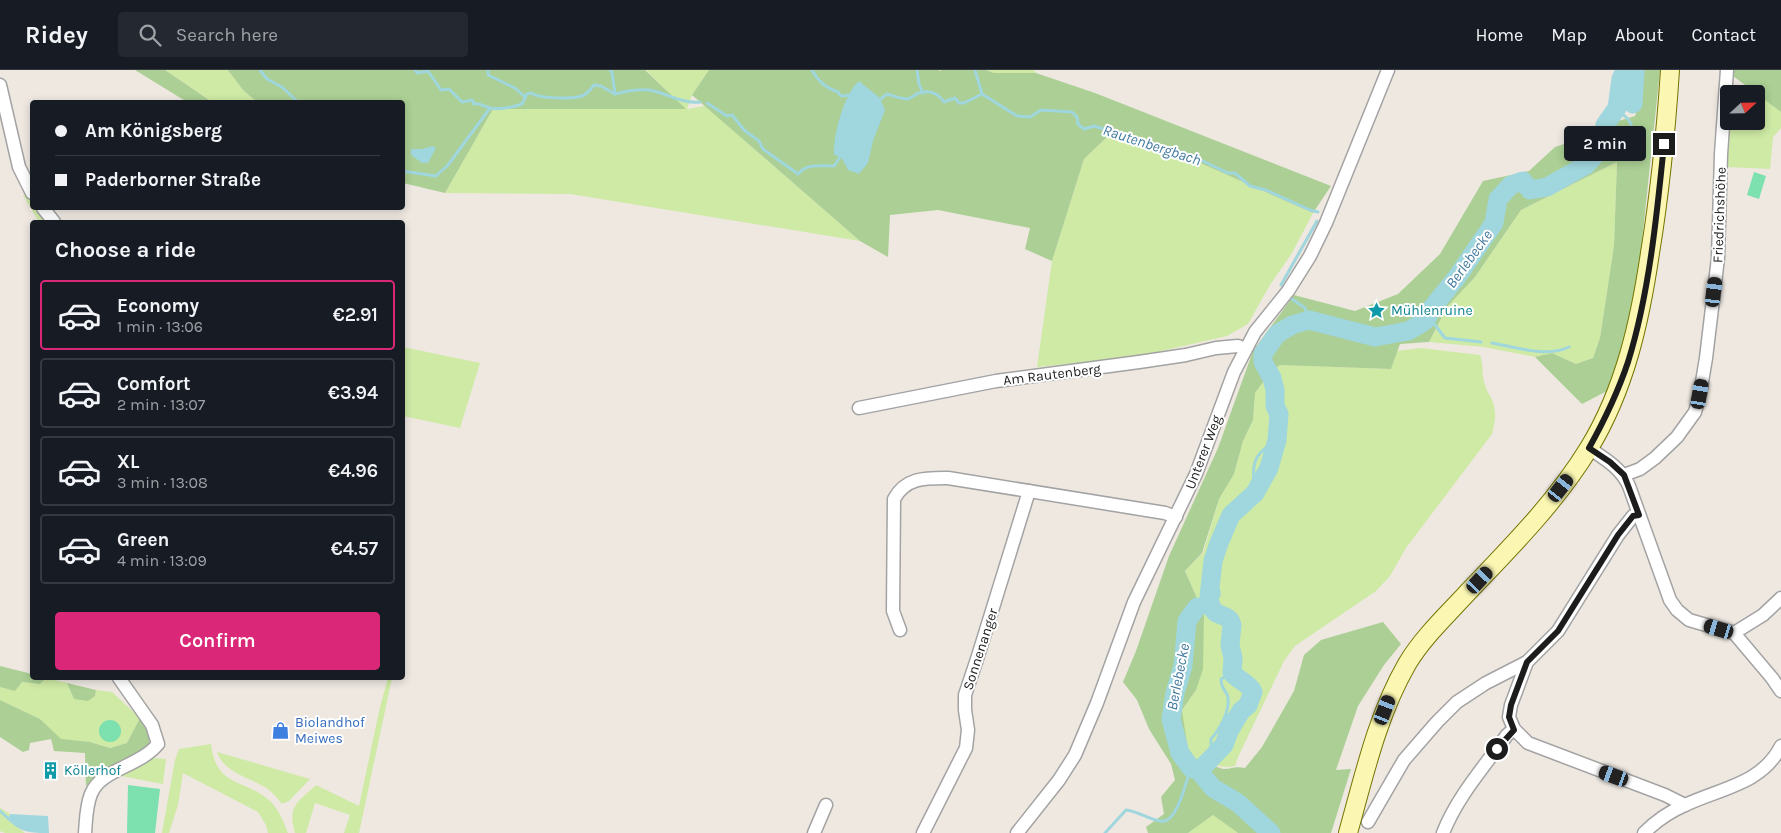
<!DOCTYPE html>
<html lang="en">
<head>
<meta charset="utf-8">
<style>
	:root { --surface:#171b24; --page:#242831; --text:#f1f3f6; --muted:#9ea1a6; --line:#363941; --accent:#db2777 }
	body { margin:0; font-family:Karla,sans-serif; background:var(--page); color:var(--text); height:100vh; display:flex; flex-direction:column; font-size:19px; white-space:nowrap }
	* { box-sizing:border-box; margin:0 }
	p { font-size:16px; color:var(--muted) }
	.icon { flex:none; width:28px; height:28px; fill:none; stroke:currentColor; stroke-width:2; stroke-linecap:round; stroke-linejoin:round }
	.map { position:relative; flex:1; overflow:hidden }
	.details { position:absolute; left:30px; top:150px; width:375px; height:460px; display:flex; flex-direction:column; background:var(--surface); border-radius:5px; box-shadow:0 2px 8px #0003 }
	.details>* { flex:none }
	.hud { position:absolute; left:30px; top:30px; width:375px; height:110px; border-radius:5px; box-shadow:0 2px 8px #0003; display:grid; align-content:center; height:110px; padding:0 25px; background:var(--surface) }
	.needle { width:32px; rotate:68deg }
	.controls { position:absolute; left:1720px; top:15px; display:grid; gap:10px }
	.controls a { display:grid; place-items:center; width:45px; height:45px; border-radius:5px; background:var(--surface); box-shadow:0 2px 8px #0003; font-size:25px }
	.end { position:absolute; width:22px; height:22px; margin:-11px; border:6px solid #1c1c1c; background:#fff; box-shadow:0 0 0 2px #fff }
	.from { border-radius:50% }
	.bubble { position:absolute; height:35px; border-radius:5px; background:var(--surface); box-shadow:0 2px 8px #0003; font-size:16px; font-weight:600; line-height:35px; text-align:center }
	.car { position:absolute; width:15px; height:30px; margin:-15px -8px; border-radius:6px; box-shadow:0 0 4px 1px #0007; background:linear-gradient(#222 24%,#8ab4d8 0 40%,#222 0 76%,#8ab4d8 0 86%,#222 0) }
	.hud b { display:flex; align-items:center; gap:18px; height:48px; font-size:19px }
	.hud b+b { border-top:1px solid var(--line) }
	.hud i { width:12px; height:12px; background:var(--text) }
	ul { padding:0; list-style:none }
	li { display:flex; align-items:center; gap:15px; height:70px; margin:0 10px 8px; padding:0 15px; border:2px solid var(--line); border-radius:5px }
	li div { flex:1 }
	li b { display:block; font-size:19px }
	li em { font-style:normal; font-weight:600 }
	li.active { border-color:var(--accent) }
	li>.icon { width:45px; height:45px; stroke-width:1.5 }
	h2 { padding:0 25px; font-size:22px; line-height:60px }
	.action { display:flex; gap:10px; margin-top:auto; padding:10px 25px }
	.action a { flex:1; height:58px; border-radius:5px; background:var(--accent); color:#fff; font-size:20px; font-weight:600; line-height:58px; text-align:center }
	header { display:flex; align-items:center; gap:30px; box-sizing:border-box; height:70px; padding:0 25px; background:var(--surface); border-bottom:1px solid var(--line) }
	header strong { font-size:24px }
	nav { display:flex; gap:28px; margin-inline-start:auto; font-size:18px }
	.search { width:350px; height:45px; background:var(--page); display:flex; align-items:center; gap:12px; box-sizing:border-box; padding:0 18px; border-radius:5px; color:var(--muted); font-size:19px }
	.map>svg:first-child { display:block }
</style>
</head>
<body>
<header>
<strong>Ridey</strong>
<div class="search"><svg class="icon" aria-label="search" viewBox="0 0 24 24"><circle cx="10" cy="10" r="6"/><path d="M15 15l6 6"/></svg>Search here</div>
<nav><a>Home</a><a>Map</a><a>About</a><a>Contact</a></nav>
</header>
<div class="map">
<svg width="1781" height="763" viewBox="0 0 1781 763">
	<rect width="100%" height="100%" fill="#eee8e1"/>
	<g fill="#ceeaa5">
		<path d="M165,0H228L243,20L257,32H212Z"/>
		<path d="M646,0H709L692,25L687,39L705,36L860,171L570,124L445,123L493,39H685Z"/>
		<path d="M986,0H1034L1036,3H994Z"/>
		<path d="M1753,21L1781,42V58L1773,67L1770,99L1727,97L1729,46V51H1756V24H1748Z"/>
		<path d="M1107,67L1171,80L1313,143L1292,183L1270,215L1248,254L1227,266L1131,288L1037,297L1052,191L1084,89Z"/>
		<path d="M1617,92L1614,176L1600,268L1593,288L1576,294L1552,283L1535,287L1484,277L1429,272L1447,237L1475,207L1521,140Z"/>
		<path d="M26,123L32,131V138H37L48,152H39L23,125Z"/>
		<path d="M403,277L480,293L460,358L403,346Z"/>
		<path d="M1421,278L1480,285C1484,295 1481,305 1485,315C1486,320 1490,325 1492,330C1497,342 1495,352 1492,364L1406,478L1390,506L1376,521L1295,576L1284,591L1238,687L1235,696C1218,700 1206,690 1188,687L1182,640L1196,620L1204,544L1185,501L1203,483L1219,429L1234,404L1243,371L1253,350L1255,323L1272,300L1280,295L1391,299L1397,281Z"/>
		<path d="M46,608L67,613L74,629L95,626L96,620L112,622L140,648L127,673L110,678L90,672L61,670L40,649L0,630V617L15,621L22,612L40,614Z"/>
		<path d="M388,608H392L359,763H344L350,745L315,733L306,763H295C287,736 298,732 316,715L359,736L380,637Z"/>
		<path d="M211,674C216,719 246,708 271,732C279,740 284,753 288,763H268L266,755L258,742L183,703L178,735L169,763H162L175,690L179,679Z"/>
		<path d="M217,682L310,709L289,731L282,734C278,729 273,723 268,719C250,707 225,704 217,682Z"/>
		<path d="M153,688L166,689L163,714L116,705Z"/>
		<path d="M0,738L10,744L8,749L25,763H5L0,761Z"/>
		<path d="M1213,745L1238,763H1188Z"/>
	</g>
	<g fill="#abcf94">
		<path d="M135,0H165L212,32H187Z"/>
		<path d="M228,0H645L686,39H493L445,123L403,113L402,32H257L243,20Z"/>
		<path d="M709,0H938L940,1L941,0H986L994,3H1036L1095,23L1331,116L1313,143L1171,80L1107,67L1084,89L1052,191L1025,179L1030,158L938,140L890,145L888,187L860,171L692,25Z"/>
		<path d="M1641,0H1660L1638,209L1622,278L1607,321L1582,334L1535,287L1552,283L1576,294L1593,288L1600,268L1614,176L1617,92L1521,140L1475,207L1447,237L1429,272L1400,274L1391,299L1280,295L1272,300L1255,323L1253,350L1243,371L1234,404L1219,429L1202,483L1185,501L1204,544L1203,599L1196,620L1182,640L1189,687C1200,689 1216,698 1224,699C1232,699 1235,696 1245,698L1262,677L1294,621L1304,585L1321,570L1383,552L1401,574L1384,595L1358,636L1336,700L1351,699L1331,763H1238L1213,745L1188,763H1148L1146,757L1164,744L1161,727L1175,710L1171,694L1149,659L1137,630L1123,612L1136,581L1169,486L1218,378L1253,281L1294,225L1355,241L1398,224L1440,184L1483,111L1529,101L1555,77L1612,58L1618,51L1635,46L1640,31Z"/>
		<path d="M1732,0H1781V42L1733,6Z"/>
		<path d="M0,596L32,604V608H46L40,614L22,612L15,621L0,617Z"/>
		<path d="M67,613L96,620L95,626L88,631L74,629Z"/>
		<path d="M0,630L40,649L61,669L90,672L110,678L127,673L140,648L143,647L151,666L148,677L105,700L86,716L85,683L54,681L51,669L30,673L29,680L23,682L0,667Z"/>
	</g>
	<g fill="#7ce0af">
		<path d="M1754,102L1766,106L1759,129L1747,125Z"/>
		<circle cx="110" cy="661" r="11"/>
		<path d="M128,715L160,719L155,763H127Z"/>
	</g>
	<g fill="#a0d6dd">
		<path d="M859,11L880,28L885,40L873,71L868,93L859,104L848,100L841,87L834,85C833,65 844,24 859,11Z"/>
		<path d="M433,76L436,78L428,93H422L411,85V79H422Z"/>
		<path d="M10,744L48,746L49,763C32,763 19,763 8,749Z"/>
	</g>
	<g fill="none" stroke-linecap="round" stroke-linejoin="round">
		<g stroke="#a0d6dd" stroke-width="3">
			<path d="M260,0L267,9L282,17L298,32"/>
			<path d="M415,0L417,3L428,1L441,20L449,19L462,32L472,30L474,34C481,33 483,36 490,38C499,40 513,37 522,34L527,24L531,23C540,29 572,29 582,26C587,24 591,19 594,15L601,16L615,24C627,21 642,18 654,21C669,25 685,34 700,32"/>
			<path d="M488,0V5L515,18L525,27"/>
			<path d="M610,0L612,2L615,24"/>
			<path d="M812,0C818,12 826,18 838,22L841,26L850,25"/>
			<path d="M917,0L919,14L923,23"/>
			<path d="M975,0L982,24"/>
			<path d="M878,31L887,24C894,26 901,29 908,29C912,28 915,24 919,23C929,20 938,23 944,32L955,28L959,33H964L982,24L1017,46L1030,47L1041,40L1072,42L1077,47L1078,54L1084,59L1094,56L1190,85L1228,103H1235L1250,116L1266,120L1310,140L1318,142"/>
			<path d="M707,33L727,46L732,45L744,60L759,71L763,79L798,104C807,93 821,96 834,96L842,84"/>
			<path d="M1602,78C1607,77 1613,77 1617,74C1623,72 1635,59 1630,52C1627,47 1621,44 1617,38"/>
			<path d="M402,101L436,106L448,95L490,38"/>
			<path d="M1281,215L1317,151"/>
			<path d="M1292,229L1305,238L1309,250"/>
			<path d="M1429,244L1432,251L1445,268L1481,272"/>
			<path d="M1492,273C1516,277 1546,288 1569,277"/>
			<path d="M1255,423C1252,395 1251,385 1277,370"/>
			<path d="M1209,530L1219,526V521L1212,507"/>
			<path d="M1225,647L1229,645H1239"/>
			<path d="M1219,658L1228,664"/>
			<path d="M1215,684L1211,677V669C1220,659 1230,641 1228,627C1226,620 1221,619 1221,609L1232,603"/>
			<path d="M0,741L11,751"/>
			<path d="M1105,763L1126,740C1137,741 1148,749 1160,751C1177,756 1186,710 1191,698"/>
		</g>
		<g stroke="#a0d6dd" stroke-width="19">
			<path d="M1633,34L1635,0"/>
			<path d="M1197,537L1187,551L1183,596L1175,623L1171,649L1180,683L1191,698L1199,701L1213,718L1238,733L1271,763"/>
			<path d="M1199,701L1224,675L1229,661L1241,641L1248,635L1253,622C1250,614 1238,610 1232,603L1233,588L1230,575L1232,555L1230,550L1226,547L1216,543L1211,537L1209,527L1213,491L1219,473L1231,445L1255,423L1269,398L1277,370L1279,344L1275,336V320L1272,308L1263,292V284L1277,264L1292,255L1309,250L1375,267L1408,261L1422,253L1426,250L1432,238L1457,207L1494,153L1498,129L1511,115L1523,111L1530,120L1547,117L1586,95L1602,78L1603,64L1605,55L1617,38L1621,9L1625,0"/>
		</g>
		<defs>
			<g id="street">
				<path d="M0,15L19,97L32,123"/>
				<path d="M43,138L54,152"/>
				<path d="M859,338L996,311L1139,292L1186,285L1216,278L1238,276L1245,279"/>
				<path d="M1589,378C1605,389 1621,398 1629,416L1670,530L1677,540L1689,550L1734,563L1763,545L1781,528"/>
				<path d="M1624,405L1640,399L1655,388L1677,367L1695,342L1700,324L1706,288L1718,188L1721,84L1727,0"/>
				<path d="M1639,445L1633,446L1618,465L1558,561L1527,592L1511,635L1509,647L1514,659L1528,673L1665,725L1685,735"/>
				<path d="M900,560L893,541L894,429C906,407 926,408 948,408L1165,443L1176,447"/>
				<path d="M1734,563L1772,608L1781,621"/>
				<path d="M1368,752L1404,690L1437,652L1457,632L1486,613L1527,592"/>
				<path d="M85,763C86,751 86,736 91,724C101,699 139,697 158,674L152,655L119,608"/>
				<path d="M814,763L826,735"/>
				<path d="M923,763L966,678L968,660L965,640V625L978,586L1029,421"/>
				<path d="M1017,763L1059,710L1075,685L1097,633L1134,532L1196,404L1234,302L1255,262L1288,221L1310,186L1326,153L1388,0"/>
				<path d="M1443,763C1457,727 1484,697 1507,665L1514,659"/>
				<path d="M1644,763C1655,752 1671,741 1685,735C1721,718 1762,714 1781,676"/>
			</g>
			<path id="secondary" d="M1348,763C1364,706 1377,646 1407,594C1423,567 1447,545 1468,522C1511,477 1556,432 1589,378C1625,319 1640,251 1650,183C1660,122 1666,61 1670,0"/>
		</defs>
		<use href="#street" stroke="#a3a3a3" stroke-width="15"/>
		<use href="#secondary" stroke="#747502" stroke-width="20"/>
		<use href="#street" stroke="#fff" stroke-width="12"/>
		<use href="#secondary" stroke="#fbf7b2" stroke-width="18"/>
	</g>
	<g fill="none" stroke-linecap="round" stroke-linejoin="round">
		<path stroke="#1c1c1c" stroke-width="6" d="M1497,679L1514,660L1509,647L1511,635L1527,592L1558,561L1618,465L1633,446L1639,445L1624,405L1610,392L1589,378C1604,351 1618,322 1628,292C1649,225 1657,144 1664,74"/>
	</g>
	<defs>
		<symbol id="sight-bare" viewBox="-9 -9 18 18"><path d="M0-6L1.8-2.2L6-1.7L2.9 1.2L3.7 5.4L0 3.3L-3.7 5.4L-2.9 1.2L-6-1.7L-1.8-2.2Z" fill="#0f9aa8" stroke="#fff" stroke-width="2.5" paint-order="stroke"/></symbol>
		<symbol id="shop-bare" viewBox="-9 -9 18 18"><path d="M-5-2.5h2.3a2.7 3.5 0 0 1 5.4 0H5L5.5 6h-11ZM-1.5-2.5h3a1.5 2.3 0 0 0-3 0Z" fill="#3f7fe0" stroke="#fff" stroke-width="2.5" paint-order="stroke"/></symbol>
		<symbol id="building-bare" viewBox="-9 -9 18 18"><path d="M-4-6H4V6H1V3H-1V6H-4ZM-2.5-4.3h1.7v1.8h-1.7ZM.8-4.3h1.7v1.8H.8ZM-2.5-1h1.7V.8h-1.7ZM.8-1h1.7V.8H.8Z" fill="#0f9aa8" stroke="#fff" stroke-width="2.5" paint-order="stroke"/></symbol>
	</defs>
	<g fill-rule="evenodd">
		<use href="#sight-bare" x="1364" y="228" width="25" height="25"/>
		<use href="#shop-bare" x="268" y="648" width="25" height="25"/>
		<use href="#building-bare" x="38" y="688" width="25" height="25"/>
	</g>
	<g text-anchor="middle" stroke-width="4" stroke-linejoin="round" paint-order="stroke">
		<g font-size="14" fill="#1c1c1c" stroke="#fff">
			<text transform="translate(1719 145) rotate(-88)" y="5">Friedrichshöhe</text>
			<text transform="translate(1052 304) rotate(-7)" y="5">Am Rautenberg</text>
			<text transform="translate(1203 382) rotate(-69)" y="5">Unterer Weg</text>
			<text transform="translate(980 579) rotate(-72)" y="5">Sonnenanger</text>
		</g>
		<g font-size="14" fill="#0d838f" stroke="#fff" text-anchor="start">
			<text x="1391" y="245">Mühlenruine</text>
			<text x="64" y="705">Köllerhof</text>
		</g>
		<g font-size="14" fill="#366cbe" stroke="#fff" text-anchor="start">
			<text x="295" y="657">Biolandhof<tspan x="295" dy="16">Meiwes</tspan></text>
		</g>
		<g font-size="15" font-style="italic" fill="#41799e" stroke="#fff">
			<text transform="translate(1152 75) rotate(18)" y="5">Rautenbergbach</text>
			<text transform="translate(1469 189) rotate(-54)" y="5">Berlebecke</text>
			<text transform="translate(1178 607) rotate(-79)" y="5">Berlebecke</text>
		</g>
	</g>
</svg>
<div class="controls">
<a><svg class="needle" viewBox="-14 -14 28 28"><path d="M0-13l5 13h-10z" fill="#e53935"/><path d="M0 13l5-13h-10z" fill="#9ea1a6"/></svg></a>
</div>
<i class="end from" style="left:1497px;top:679px"></i>
<i class="end" style="left:1664px;top:74px"></i>
<div class="bubble" style="left:1564px;top:56px;width:82px">2 min</div>
<i class="car" style="left:1714px;top:222px;rotate:7deg"></i>
<i class="car" style="left:1700px;top:324px;rotate:10deg"></i>
<i class="car" style="left:1561px;top:418px;rotate:38deg"></i>
<i class="car" style="left:1480px;top:510px;rotate:43deg"></i>
<i class="car" style="left:1719px;top:559px;rotate:287deg"></i>
<i class="car" style="left:1385px;top:640px;rotate:21deg"></i>
<i class="car" style="left:1614px;top:706px;rotate:290deg"></i>
<div class="hud">
<b><i class="from"></i>Am Königsberg</b>
<b><i></i>Paderborner Straße</b>
</div>
<section class="details">
<h2>Choose a ride</h2>
<ul>
<li class="active"><svg class="icon" aria-label="car" viewBox="0 0 24 24"><path d="M5 17H2v-5l4-1 3-4h7l3 4 3 1v5h-3M9 17h6M6 11h13"/><circle cx="7" cy="17" r="2"/><circle cx="17" cy="17" r="2"/></svg><div><b>Economy</b><p>1 min · 13:06</p></div><em>€2.91</em></li>
<li><svg class="icon" aria-label="car" viewBox="0 0 24 24"><path d="M5 17H2v-5l4-1 3-4h7l3 4 3 1v5h-3M9 17h6M6 11h13"/><circle cx="7" cy="17" r="2"/><circle cx="17" cy="17" r="2"/></svg><div><b>Comfort</b><p>2 min · 13:07</p></div><em>€3.94</em></li>
<li><svg class="icon" aria-label="car" viewBox="0 0 24 24"><path d="M5 17H2v-5l4-1 3-4h7l3 4 3 1v5h-3M9 17h6M6 11h13"/><circle cx="7" cy="17" r="2"/><circle cx="17" cy="17" r="2"/></svg><div><b>XL</b><p>3 min · 13:08</p></div><em>€4.96</em></li>
<li><svg class="icon" aria-label="car" viewBox="0 0 24 24"><path d="M5 17H2v-5l4-1 3-4h7l3 4 3 1v5h-3M9 17h6M6 11h13"/><circle cx="7" cy="17" r="2"/><circle cx="17" cy="17" r="2"/></svg><div><b>Green</b><p>4 min · 13:09</p></div><em>€4.57</em></li>
</ul>
<div class="action"><a>Confirm</a></div>
</section>
</div>
</body>
</html>
